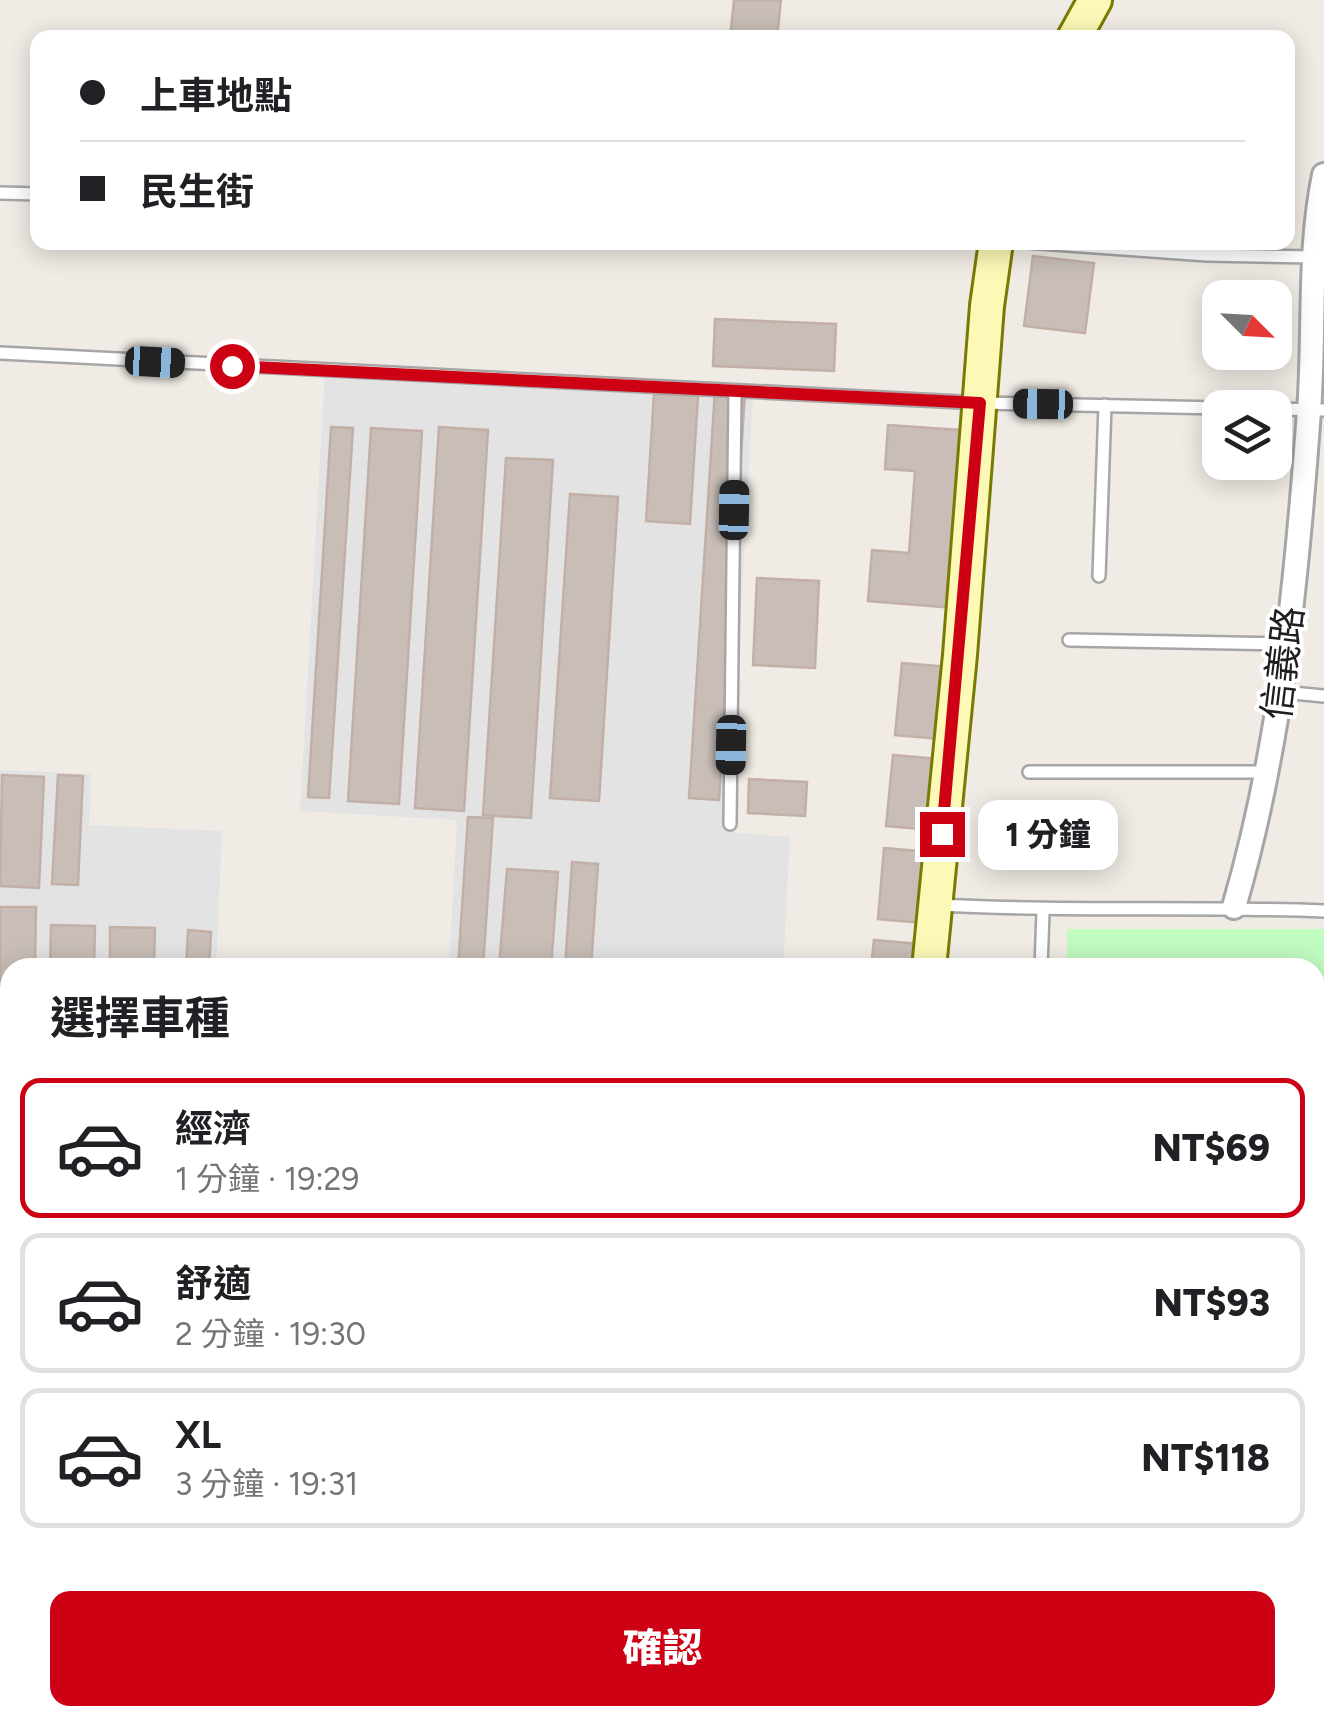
<!DOCTYPE html>
<html lang="zh-TW">
<head>
<meta charset="utf-8">
<style>
	:root { --surface:#fff; --page:#f2f2f2; --text:#202124; --muted:#757577; --line:#e0e0e0; --accent:#cd0014 }
	body { margin:0; font-family:Figtree,"Noto Sans TC",sans-serif; background:var(--page); color:var(--text); height:100vh; display:flex; flex-direction:column; font-size:38px; white-space:nowrap }
	* { box-sizing:border-box; margin:0 }
	p { font-size:32px; color:var(--muted) }
	.icon { flex:none; width:55px; height:55px; fill:none; stroke:currentColor; stroke-width:2; stroke-linecap:round; stroke-linejoin:round }
	.map { position:relative; flex:1; overflow:hidden }
	.sheet { position:absolute; left:0px; top:958px; width:1325px; height:768px; display:flex; flex-direction:column; background:var(--surface); border-radius:30px 30px 0 0; box-shadow:0 5px 25px #0003 }
	.sheet>* { flex:none }
	.banner { position:absolute; left:30px; top:30px; width:1265px; height:220px; border-radius:20px; box-shadow:0 5px 25px #0003; display:grid; align-content:center; height:220px; padding:0 50px; background:var(--surface) }
	.needle { width:65px; rotate:114deg }
	.controls { position:absolute; left:1202px; top:280px; display:grid; gap:20px }
	.controls a { display:grid; place-items:center; width:90px; height:90px; border-radius:20px; background:var(--surface); box-shadow:0 5px 25px #0003; font-size:50px }
	.end { position:absolute; width:45px; height:45px; margin:-22px; border:12px solid #cd0014; background:#fff; box-shadow:0 0 0 5px #fff }
	.from { border-radius:50% }
	.bubble { position:absolute; height:70px; border-radius:20px; background:var(--surface); box-shadow:0 5px 25px #0003; font-size:32px; font-weight:800; line-height:70px; text-align:center }
	.car { position:absolute; width:30px; height:60px; margin:-30px -15px; border-radius:12px; box-shadow:0 0 8px 2px #0007; background:linear-gradient(#222 24%,#8ab4d8 0 40%,#222 0 76%,#8ab4d8 0 86%,#222 0) }
	.banner b { display:flex; align-items:center; gap:35px; height:95px; font-size:38px }
	.banner b+b { border-top:2px solid var(--line) }
	.banner i { width:25px; height:25px; background:var(--text) }
	ul { padding:0; list-style:none }
	li { display:flex; align-items:center; gap:30px; height:140px; margin:0 20px 15px; padding:0 30px; border:5px solid var(--line); border-radius:20px }
	li div { flex:1 }
	li b { display:block; font-size:38px }
	li em { font-style:normal; font-weight:800 }
	li.current { border-color:var(--accent) }
	li>.icon { width:90px; height:90px; stroke-width:1.5 }
	h2 { padding:0 50px; font-size:45px; line-height:120px }
	.primary-button { display:flex; gap:20px; margin-top:auto; padding:20px 50px }
	.primary-button a { flex:1; height:115px; border-radius:20px; background:var(--accent); color:#fff; font-size:40px; font-weight:800; line-height:115px; text-align:center }
	.map>svg:first-child { display:block }
</style>
</head>
<body>
<div class="map">
<svg width="1324" height="1723" viewBox="0 0 1324 1723">
	<rect width="100%" height="100%" fill="#f0ebe4"/>
	<path fill="#e9d6e7" d="M10,1247V1715H940V1723H0V1248Z"/>
	<path fill="#c1fbc0" d="M1067,929H1324V1232H1315V968L1067,967Z"/>
	<g fill="#e3e3e3">
		<path d="M325,372L753,394L729,832L790,837L783,967H449L457,820L300,811Z"/>
		<path d="M0,770L91,774L89,825L222,831L216,967L10,968V1188H0Z"/>
	</g>
	<g fill="#c8bdb7" stroke="#c2b0a6" stroke-width="2.5">
		<path d="M734,0H781L777,38H730Z"/>
		<path d="M1033,256L1094,263L1085,333L1024,326Z"/>
		<path d="M715,319L836,324L834,371L713,366Z"/>
		<path d="M715,390L745,392L719,800L689,798Z"/>
		<path d="M654,394L698,396L690,524L646,521Z"/>
		<path d="M888,425L960,430L967,445L954,608L868,601L872,550L909,553L915,471L885,469Z"/>
		<path d="M331,427L353,428L329,798L308,797Z"/>
		<path d="M439,427L488,430L464,811L415,808Z"/>
		<path d="M371,428L422,431L399,804L348,801Z"/>
		<path d="M506,458L553,460L531,818L483,815Z"/>
		<path d="M570,494L618,497L599,801L550,798Z"/>
		<path d="M757,578L819,581L815,668L753,665Z"/>
		<path d="M902,663L948,667L940,739L895,735Z"/>
		<path d="M893,755L938,759L932,830L886,826Z"/>
		<path d="M2,775L44,777L39,888L0,886Z"/>
		<path d="M58,775L83,776L78,885L52,884Z"/>
		<path d="M749,779L807,782L805,816L748,813Z"/>
		<path d="M468,817L493,818L483,968H458Z"/>
		<path d="M884,848L930,852L923,923L878,919Z"/>
		<path d="M572,862L598,864L591,968H565Z"/>
		<path d="M507,869L558,872L551,968H499Z"/>
		<path d="M0,907H36L35,968H10V1175H0Z"/>
		<path d="M51,925L95,926L94,968H50Z"/>
		<path d="M110,927L155,928L154,968H110Z"/>
		<path d="M188,930L211,932L209,968H186Z"/>
		<path d="M874,940L919,944L917,968H871Z"/>
	</g>
	<g fill="none" stroke-linecap="round" stroke-linejoin="round">
		<defs>
			<g id="lane">
				<path d="M0,193L38,194"/>
				<path d="M1026,242L1207,255L1315,257"/>
				<path d="M0,353L980,403L1220,408"/>
				<path d="M1275,409L1324,410"/>
				<path d="M1099,576L1105,405"/>
				<path d="M1069,640L1287,644"/>
				<path d="M1282,692L1324,696"/>
				<path d="M1029,772H1266"/>
				<path d="M730,824L735,392"/>
				<path d="M938,905C1067,912 1195,906 1324,911"/>
				<path d="M1041,968L1043,911"/>
				<path d="M1315,1255L1324,1256"/>
				<path d="M0,1331H10"/>
				<path d="M0,1592H10"/>
				<path d="M1171,1723L1172,1715"/>
			</g>
			<path id="street" d="M1234,907C1281,746 1297,578 1309,411C1315,333 1308,252 1324,175"/>
			<g id="secondary">
				<path d="M1074,38L1095,0"/>
				<path d="M929,968L960,655L987,306L996,242"/>
				<path d="M951,1723V1715"/>
			</g>
		</defs>
		<use href="#lane" stroke="#a6a6a6" stroke-width="16"/>
		<use href="#street" stroke="#a6a6a6" stroke-width="28"/>
		<use href="#secondary" stroke="#797a01" stroke-width="38"/>
		<use href="#lane" stroke="#fff" stroke-width="11"/>
		<use href="#street" stroke="#fff" stroke-width="22"/>
		<use href="#secondary" stroke="#fcf8b6" stroke-width="32"/>
	</g>
	<g fill="none" stroke-linecap="round" stroke-linejoin="round">
		<path stroke="#cd0014" stroke-width="12" d="M232,366L980,403L942,834"/>
	</g>
	<g text-anchor="middle" stroke-width="8" stroke-linejoin="round" paint-order="stroke">
		<g font-size="38" fill="#1f1f1f" stroke="#fff">
			<text transform="translate(1283 663) rotate(-83)" y="13">信義路</text>
		</g>
	</g>
</svg>
<div class="controls">
<a><svg class="needle" viewBox="-14 -14 28 28"><path d="M0-13l5 13h-10z" fill="#e53935"/><path d="M0 13l5-13h-10z" fill="#757577"/></svg></a>
<a><svg class="icon" aria-label="layers" viewBox="0 0 24 24"><path d="M12 4l9 5-9 5-9-5zM3 14l9 5 9-5"/></svg></a>
</div>
<i class="end from" style="left:232px;top:366px"></i>
<i class="end" style="left:942px;top:834px"></i>
<div class="bubble" style="left:978px;top:800px;width:140px">1 分鐘</div>
<i class="car" style="left:155px;top:362px;rotate:93deg"></i>
<i class="car" style="left:1043px;top:404px;rotate:271deg"></i>
<i class="car" style="left:734px;top:510px;rotate:1deg"></i>
<i class="car" style="left:731px;top:745px;rotate:181deg"></i>
<div class="banner">
<b><i class="from"></i>上車地點</b>
<b><i></i>民生街</b>
</div>
<section class="sheet">
<h2>選擇車種</h2>
<ul>
<li class="current"><svg class="icon" aria-label="car" viewBox="0 0 24 24"><path d="M5 17H2v-5l4-1 3-4h7l3 4 3 1v5h-3M9 17h6M6 11h13"/><circle cx="7" cy="17" r="2"/><circle cx="17" cy="17" r="2"/></svg><div><b>經濟</b><p>1 分鐘 · 19:29</p></div><em>NT$69</em></li>
<li><svg class="icon" aria-label="car" viewBox="0 0 24 24"><path d="M5 17H2v-5l4-1 3-4h7l3 4 3 1v5h-3M9 17h6M6 11h13"/><circle cx="7" cy="17" r="2"/><circle cx="17" cy="17" r="2"/></svg><div><b>舒適</b><p>2 分鐘 · 19:30</p></div><em>NT$93</em></li>
<li><svg class="icon" aria-label="car" viewBox="0 0 24 24"><path d="M5 17H2v-5l4-1 3-4h7l3 4 3 1v5h-3M9 17h6M6 11h13"/><circle cx="7" cy="17" r="2"/><circle cx="17" cy="17" r="2"/></svg><div><b>XL</b><p>3 分鐘 · 19:31</p></div><em>NT$118</em></li>
</ul>
<div class="primary-button"><a>確認</a></div>
</section>
</div>
</body>
</html>
